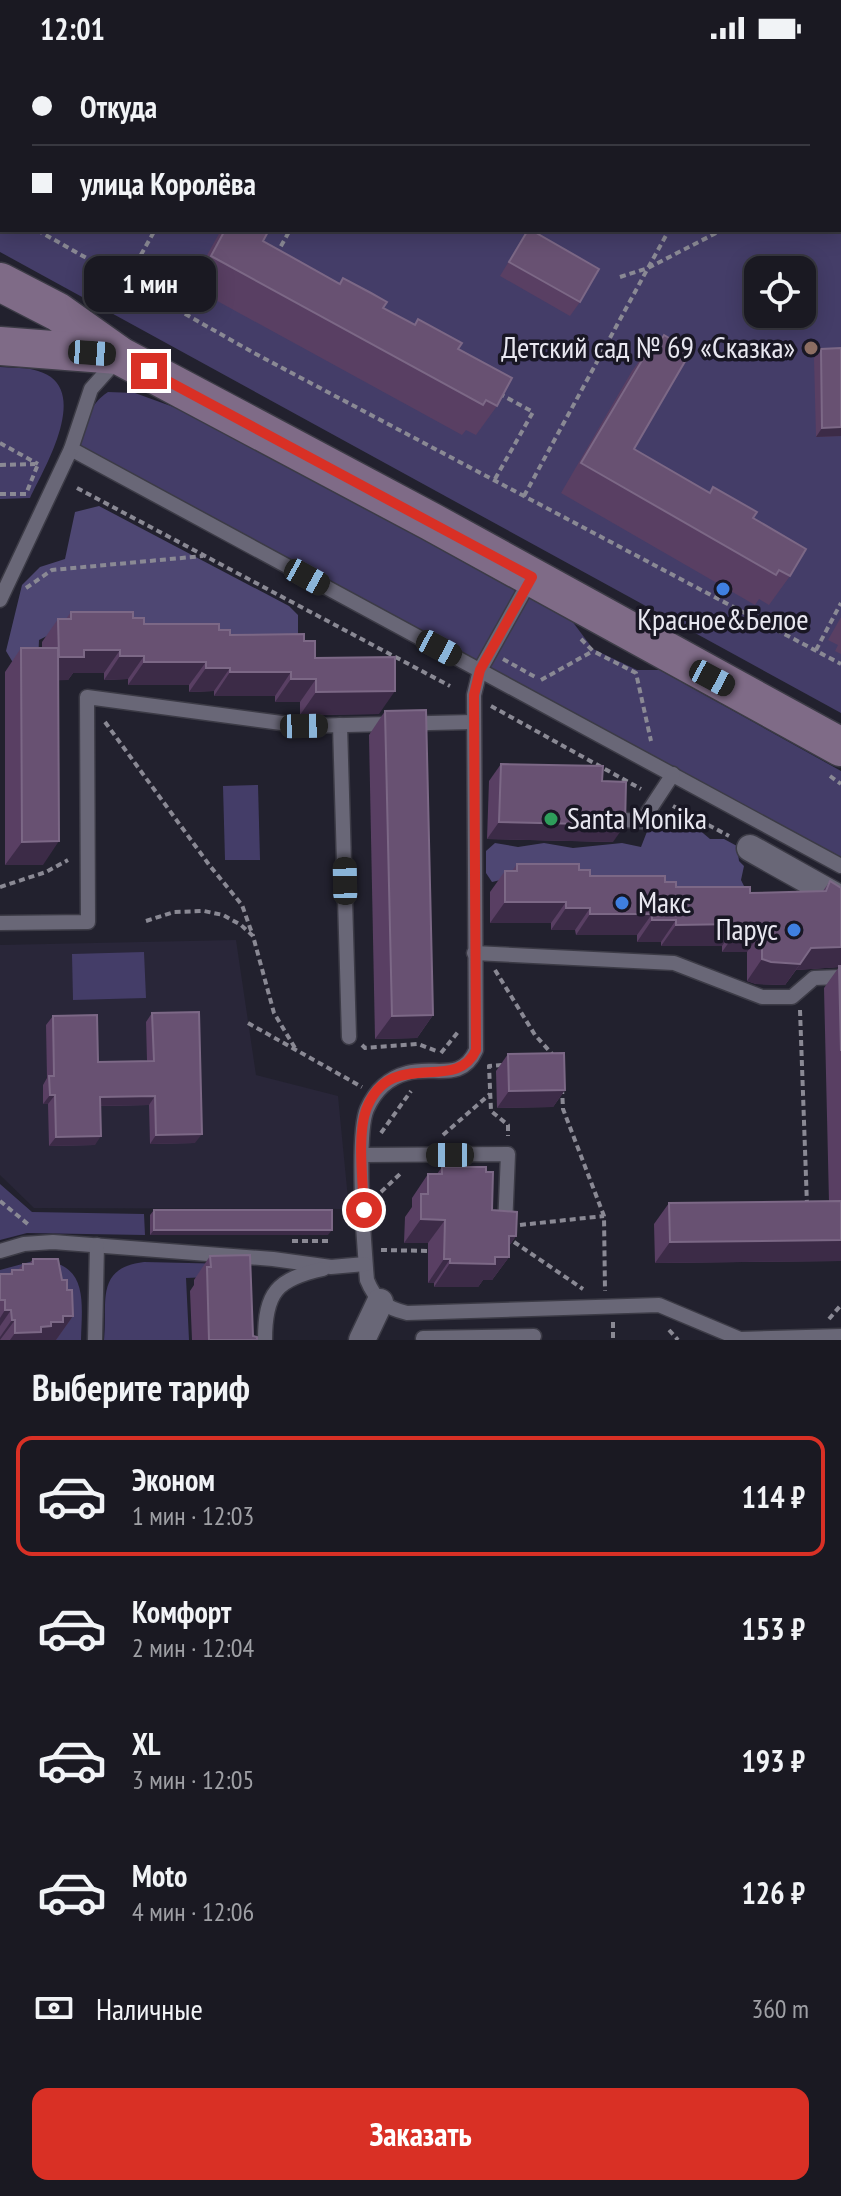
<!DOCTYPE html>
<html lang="ru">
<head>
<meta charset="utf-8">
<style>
	:root { --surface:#1a1922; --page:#23222a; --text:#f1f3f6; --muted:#9fa0a5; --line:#383840; --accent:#d93025 }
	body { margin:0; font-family:"PT Sans Narrow",sans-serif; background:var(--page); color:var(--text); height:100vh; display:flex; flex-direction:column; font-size:30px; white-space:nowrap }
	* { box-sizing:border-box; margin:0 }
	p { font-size:26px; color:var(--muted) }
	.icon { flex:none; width:44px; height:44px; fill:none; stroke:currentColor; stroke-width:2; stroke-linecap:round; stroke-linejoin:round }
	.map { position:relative; height:1284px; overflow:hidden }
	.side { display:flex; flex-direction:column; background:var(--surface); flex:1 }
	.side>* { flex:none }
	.top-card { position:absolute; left:0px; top:0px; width:842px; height:176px; box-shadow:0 4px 20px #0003,0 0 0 2px var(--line); display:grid; align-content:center; height:176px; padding:0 32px; background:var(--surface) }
	.buttons { position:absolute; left:744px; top:200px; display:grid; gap:16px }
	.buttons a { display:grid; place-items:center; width:72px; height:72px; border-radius:16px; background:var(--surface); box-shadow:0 4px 20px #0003,0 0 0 2px var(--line); font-size:40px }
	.end { position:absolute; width:36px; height:36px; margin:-18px; border:10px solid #d93025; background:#fff; box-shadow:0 0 0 4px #fff }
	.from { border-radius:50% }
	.bubble { position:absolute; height:56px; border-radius:16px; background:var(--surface); box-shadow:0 4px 20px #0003,0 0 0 2px var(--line); font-size:26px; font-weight:700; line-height:56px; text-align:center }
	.car { position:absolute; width:24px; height:48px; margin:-24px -12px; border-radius:10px; box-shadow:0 0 6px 2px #0007; background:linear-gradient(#222 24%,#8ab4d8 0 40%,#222 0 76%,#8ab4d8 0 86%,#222 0) }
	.top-card b { display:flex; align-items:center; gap:28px; height:76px; font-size:30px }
	.top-card b+b { border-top:2px solid var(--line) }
	.top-card i { width:20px; height:20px; background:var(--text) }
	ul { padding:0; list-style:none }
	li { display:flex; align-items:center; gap:24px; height:120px; margin:0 16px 12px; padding:0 16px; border:4px solid transparent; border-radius:16px }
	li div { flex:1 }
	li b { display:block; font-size:30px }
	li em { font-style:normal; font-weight:700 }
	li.on { border-color:var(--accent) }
	li>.icon { width:72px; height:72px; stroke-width:1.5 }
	h2 { padding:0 32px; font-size:36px; line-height:96px }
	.pay { display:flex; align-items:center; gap:20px; height:88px; padding:0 32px; font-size:30px }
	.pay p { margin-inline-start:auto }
	.primary-button { display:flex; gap:16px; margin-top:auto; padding:16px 32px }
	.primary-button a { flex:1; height:92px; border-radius:16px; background:var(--accent); color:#fff; font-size:32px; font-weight:700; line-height:92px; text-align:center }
	.status { display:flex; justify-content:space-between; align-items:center; height:56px; padding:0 40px; background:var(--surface); direction:ltr }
	.status svg { height:22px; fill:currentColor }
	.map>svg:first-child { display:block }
</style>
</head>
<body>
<div class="status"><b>12:01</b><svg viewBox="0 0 49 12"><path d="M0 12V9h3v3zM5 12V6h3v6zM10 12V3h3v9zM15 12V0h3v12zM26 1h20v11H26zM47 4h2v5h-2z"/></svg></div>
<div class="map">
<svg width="841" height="1284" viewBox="0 0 841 1284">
	<rect width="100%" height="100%" fill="#22212e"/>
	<path fill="#292639" d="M236,884L256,1019L338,1040L349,1153L34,1152L0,1119V889Z"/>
	<g fill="#443d68" fill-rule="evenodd">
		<path d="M0,0H841V657L0,196ZM2,2H840V174H2ZM758,214H802V258H758Z"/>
		<path d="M0,311C12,312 27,311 38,315C93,331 45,411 30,442L0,443Z"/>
		<path d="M108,336L135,337L201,361L517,535L476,609L77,391C84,370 88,349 108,336Z"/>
		<path d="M528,540L572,565L593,593L637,614H660L841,715V807L487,614Z"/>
		<path d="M258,729L260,804H225L223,730Z"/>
		<path d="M144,896L146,942L73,944L72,898Z"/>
		<path d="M0,1128L32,1156L144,1158L145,1179L27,1177L0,1184Z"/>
		<path d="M37,1204C89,1206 82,1245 81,1284H56V1268L0,1242V1214Z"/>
		<path d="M144,1206L232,1208L233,1220L186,1222L189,1284H104C108,1247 94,1212 144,1206Z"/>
	</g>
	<g fill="#4e4773">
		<path d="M99,450L289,550L298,559V600L53,577L39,584L38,607L15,610L6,595L22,529L40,511L65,503L75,456Z"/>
		<path d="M665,755L682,763L684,771L697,772L710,783H724L737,790L739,805L744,810L741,824L744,830L739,840L705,842L698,831L622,832L609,819L518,820L492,826L486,817V795L495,787L518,791L544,787L573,792L622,787L641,791L648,773Z"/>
	</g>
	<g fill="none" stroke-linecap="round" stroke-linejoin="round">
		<defs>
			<g id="lane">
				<path d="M71,393L841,810"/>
				<path d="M532,521L480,614L474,639L476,994C461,1027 434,1009 407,1017C388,1022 375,1035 367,1053C356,1078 364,1191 367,1224C375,1244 386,1252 407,1257L659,1249L740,1283L841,1280"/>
				<path d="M0,544L71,393L91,333L116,305"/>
				<path d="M340,669L349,981"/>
				<path d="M625,764L647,766L648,756L673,718"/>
				<path d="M0,867L88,866L87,641L304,670L473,666"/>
				<path d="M474,897L674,907L762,941H792L814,922L841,921"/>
				<path d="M363,1099L508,1098L505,1171"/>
				<path d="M0,1195L24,1188L53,1186L273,1203L331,1211L365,1208"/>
				<path d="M423,1282L534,1280"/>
				<path d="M95,1284L97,1189"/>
				<path d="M265,1284C265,1236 277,1223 323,1213"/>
			</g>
			<g id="street">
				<path d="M750,792L841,843"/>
				<path d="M362,1284L380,1246"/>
			</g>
			<g id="secondary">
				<path d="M0,226L58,256L120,300L430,465L841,691"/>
				<path d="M0,290L118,299"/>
			</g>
		</defs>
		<use href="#lane" stroke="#3c3b46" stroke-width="17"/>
		<use href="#street" stroke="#3c3b46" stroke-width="29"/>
		<use href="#secondary" stroke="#3c3b46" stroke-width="41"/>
		<g stroke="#8a8994" stroke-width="4" stroke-dasharray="6 4" stroke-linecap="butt">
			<path d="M183,0L184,2"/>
			<path d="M274,0L275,2"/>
			<path d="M722,2V0"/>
			<path d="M840,142H841"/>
			<path d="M0,153L2,154"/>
			<path d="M37,174L254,297L841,608"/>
			<path d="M276,199L290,174"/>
			<path d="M620,221L648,212L669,174"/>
			<path d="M126,225L155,174"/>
			<path d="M0,387L38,408"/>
			<path d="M0,409L35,408"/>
			<path d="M495,423L533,356L500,338"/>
			<path d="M77,432L450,630"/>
			<path d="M0,438H26L38,408"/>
			<path d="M524,440L648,212L722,174"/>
			<path d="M26,532L52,514L203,500"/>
			<path d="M581,583L593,595L636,617L651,685"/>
			<path d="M816,594L841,547"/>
			<path d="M503,603L537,622"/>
			<path d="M541,624L593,595"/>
			<path d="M491,650L641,733"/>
			<path d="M105,666L210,810L242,849L253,880"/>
			<path d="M830,720L841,728"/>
			<path d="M673,750L729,780"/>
			<path d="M0,831L46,816L68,804"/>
			<path d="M146,865L174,856L204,855L223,859L241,869L253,880L274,957L295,992"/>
			<path d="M495,914L535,979L553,999"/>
			<path d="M800,954L807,1149"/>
			<path d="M248,967L362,1031"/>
			<path d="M362,989L365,992L418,988L439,996"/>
			<path d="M441,997L458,976"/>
			<path d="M502,1009L489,1010L491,1055L508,1069V1080"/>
			<path d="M562,1032L563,1053L604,1160L605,1235"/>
			<path d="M381,1077L411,1035"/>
			<path d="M443,1079L490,1038"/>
			<path d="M381,1136L401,1117"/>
			<path d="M0,1145L29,1169"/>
			<path d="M520,1169L604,1160"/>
			<path d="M292,1185H328"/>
			<path d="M514,1186L583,1233"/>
			<path d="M381,1194L430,1195"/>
			<path d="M829,1263L841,1249"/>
			<path d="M613,1266V1284"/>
			<path d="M669,1274L678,1284"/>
		</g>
		<use href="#lane" stroke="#696777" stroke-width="14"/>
		<use href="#street" stroke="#696777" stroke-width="26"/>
		<use href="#secondary" stroke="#7f6b87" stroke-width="38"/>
	</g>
	<g fill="#593f63">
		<path d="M510,0H624L623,2H514Z"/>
		<path d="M0,55L2,56V130L0,129Z"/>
		<path d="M221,174H269L263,185L339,227L343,222L383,252L458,293L497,350L476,379L466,374L462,379L190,230Z"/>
		<path d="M528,174L580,246L570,260L500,220Z"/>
		<path d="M664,279L634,393L753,462L790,520L769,549L759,543L755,549L561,437L632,315L653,286L658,288Z"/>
		<path d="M841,292V380L816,381L814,302L821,293Z"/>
		<path d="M71,556L133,562L144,568L219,574L230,579L304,585L315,602L379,658L300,659V646H275V640H214V635L189,636V629H128V623L104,624V617H73L68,624H58L43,809H5V616L21,592H42V586L58,563H66Z"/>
		<path d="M841,561V598L835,595L838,589L828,584Z"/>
		<path d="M385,655L433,959L417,982L375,983L369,679Z"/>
		<path d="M501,708L602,725L613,786L487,783L489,725Z"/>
		<path d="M517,808L579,814L590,820L665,826L676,831L750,837L823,835L830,825L841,832V1205L655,1207L654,1168L669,1147L829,1146L824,932L839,911L796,914L785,929L756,928L747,925V896H722V890H661V886H637V879H576L575,874H551V867H490V836L505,815H512Z"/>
		<path d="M152,957L195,1087L150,1088L149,1049L101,1050L95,1089L49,1090L48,1048H43V1029L47,1022L46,969L53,960L98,1006L147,1005L146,966Z"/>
		<path d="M508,998L565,1034L553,1051L497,1052L496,1015Z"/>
		<path d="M442,1111L492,1154L516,1180L509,1190V1201L492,1224H483L478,1231H434V1227H428V1187H404L405,1161L412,1151V1142L428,1118H437Z"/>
		<path d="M154,1154L328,1179H150V1159Z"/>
		<path d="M210,1200L253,1280L257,1284H192L190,1235L194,1229V1224Z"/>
		<path d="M33,1203L62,1224L67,1234L73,1260L56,1284H0V1218H9L12,1214H18L23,1208H29Z"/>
	</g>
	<g fill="#3c2b47">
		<path d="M841,371V380L816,381L822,372Z"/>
		<path d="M84,594H120L104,617H73L68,624L42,625L59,601Z"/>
		<path d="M120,600H144L128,623L104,624Z"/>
		<path d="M144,606H206L189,629H128Z"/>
		<path d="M206,612H230L214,635L189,636Z"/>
		<path d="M230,616H291L275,640H214Z"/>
		<path d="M291,623H316L300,646H275Z"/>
		<path d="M395,635L379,658L300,659L316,636Z"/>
		<path d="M499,766L625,769L613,786L487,783Z"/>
		<path d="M59,785L43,809H5L22,786Z"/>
		<path d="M505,846H566L551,867H490Z"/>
		<path d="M566,852H590L575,874H551Z"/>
		<path d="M590,858H652L637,879H576Z"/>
		<path d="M652,864H676L661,886H637Z"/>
		<path d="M737,868L722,890H661L676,869Z"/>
		<path d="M737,875H762L747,896H722Z"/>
		<path d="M841,891V911L796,914L811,892Z"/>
		<path d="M762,903L800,908L785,929L756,928L747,925Z"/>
		<path d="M433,959L417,982L375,983L392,960Z"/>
		<path d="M565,1034L553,1051L497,1052L509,1035Z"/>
		<path d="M50,1039H55L48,1048H43Z"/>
		<path d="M155,1040L149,1049L94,1050L100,1041Z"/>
		<path d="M202,1078L195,1087L150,1088L156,1079Z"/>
		<path d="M101,1080L95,1089L49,1090L56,1081Z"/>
		<path d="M421,1163L445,1164L428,1187H404Z"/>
		<path d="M154,1174H332L328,1179H150Z"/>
		<path d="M509,1180H516L501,1201H509L492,1224H483L478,1231H434L450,1207Z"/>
		<path d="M841,1184V1205L655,1207L670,1186Z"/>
		<path d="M444,1203H450L434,1227H428Z"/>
		<path d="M5,1254H11L0,1270V1262Z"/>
		<path d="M63,1260H73L56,1284H10L15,1277L41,1271Z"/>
		<path d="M12,1264H15L0,1284V1281Z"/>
	</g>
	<g fill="#685172" stroke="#7c6886" stroke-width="2">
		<path d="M367,0H416L415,2H366Z"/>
		<path d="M532,0H624L623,2H531Z"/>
		<path d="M801,0H841V3L801,2Z"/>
		<path d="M0,55L2,56V105L0,104Z"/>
		<path d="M225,174H269L263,185L340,228L343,222L371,237L387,246L383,252L415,269L418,263L462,287L458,293L512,322L497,350L486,344L483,349L211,200Z"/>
		<path d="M528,174H531L599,213L580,246L509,206Z"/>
		<path d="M664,279L691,295L634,393L710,437L713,431L757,456L753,462L806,493L790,520L779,514L776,519L581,407L653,286L658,289Z"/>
		<path d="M841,292V371L822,372L821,293Z"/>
		<path d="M71,556H133V562H144V568H219V574H230V579L304,578V585H315V602L395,601V635L316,636V623H291V616H230V612H206V606H144V600H120V594H84V601H59L58,563H71Z"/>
		<path d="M21,592H58L59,785L22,786Z"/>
		<path d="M426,654L433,959L392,960L385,655Z"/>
		<path d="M501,708L603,710L602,725L626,726L625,769L499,766Z"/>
		<path d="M517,808H579V814H590V820H665V826H676V831H750V837L826,835L830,825L841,832V891L811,892L800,908L771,906L762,903V875H737V868L676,869V864H652V858H590V852H566V846H505V815H517Z"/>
		<path d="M839,910H841V995Z"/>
		<path d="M199,956L202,1078L156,1079L155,1040L100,1041L101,1080L56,1081L55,1039H50L49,1020H54L53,960L97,959L98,1006L154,1005L152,957Z"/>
		<path d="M564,997L565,1034L509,1035L508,998Z"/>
		<path d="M442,1111H486V1116H493L492,1154L517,1156L516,1180H509V1201H495V1208L450,1207V1203H444L445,1164L421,1163V1138H428V1118H442Z"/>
		<path d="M841,1145V1184L670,1186L669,1147Z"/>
		<rect x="154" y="1154" width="178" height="20"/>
		<path d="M250,1199L253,1280L257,1281V1284H209L207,1211H211L210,1200Z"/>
		<path d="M33,1203H58L62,1224H67V1234H72L73,1260H63V1266H51V1270L41,1271V1276L15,1277V1264H12L11,1254H5V1244H0V1218H12V1214H23V1208H33Z"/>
	</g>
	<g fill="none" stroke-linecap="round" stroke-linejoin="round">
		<path stroke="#d93025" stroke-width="10" d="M149,315L532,521L480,614L474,639L476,994C456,1039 390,989 366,1054C357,1080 363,1126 364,1154"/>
	</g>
	<circle fill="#8d6e63" stroke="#191724" stroke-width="3" cx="811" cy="292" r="8"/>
	<g fill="#3f7fe0" stroke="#191724" stroke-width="3">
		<circle cx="723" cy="533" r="8"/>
		<circle cx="622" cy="847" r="8"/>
		<circle cx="794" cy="874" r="8"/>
	</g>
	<circle fill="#2e9e5b" stroke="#191724" stroke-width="3" cx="551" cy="763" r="8"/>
	<g text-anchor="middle" stroke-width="7" stroke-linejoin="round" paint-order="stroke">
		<g font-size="30" fill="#e8e7f0" stroke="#191724" text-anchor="end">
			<text x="795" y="302">Детский сад № 69 «Сказка»</text>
			<text x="723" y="574" text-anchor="middle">Красное&amp;Белое</text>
			<text x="567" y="773" text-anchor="start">Santa Monika</text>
			<text x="638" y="857" text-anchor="start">Макс</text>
			<text x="778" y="884">Парус</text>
		</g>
	</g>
</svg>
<div class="buttons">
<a><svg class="icon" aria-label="locate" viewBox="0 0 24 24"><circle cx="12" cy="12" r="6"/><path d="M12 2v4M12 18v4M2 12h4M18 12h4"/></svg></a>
</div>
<i class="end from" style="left:364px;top:1154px"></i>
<i class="end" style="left:149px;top:315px"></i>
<div class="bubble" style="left:84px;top:200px;width:132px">1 мин</div>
<i class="car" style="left:92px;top:297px;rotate:94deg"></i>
<i class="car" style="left:307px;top:521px;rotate:119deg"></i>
<i class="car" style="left:439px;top:592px;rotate:118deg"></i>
<i class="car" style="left:712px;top:622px;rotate:118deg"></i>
<i class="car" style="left:304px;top:670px;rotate:89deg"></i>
<i class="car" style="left:345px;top:825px;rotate:359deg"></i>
<i class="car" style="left:450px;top:1099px;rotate:270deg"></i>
<div class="top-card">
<b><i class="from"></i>Откуда</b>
<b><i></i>улица Королёва</b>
</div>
</div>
<section class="side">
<h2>Выберите тариф</h2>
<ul>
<li class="on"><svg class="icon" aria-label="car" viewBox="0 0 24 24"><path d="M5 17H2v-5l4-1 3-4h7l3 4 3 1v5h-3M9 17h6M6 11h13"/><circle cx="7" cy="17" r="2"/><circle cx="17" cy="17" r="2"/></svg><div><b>Эконом</b><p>1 мин · 12:03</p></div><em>114 ₽</em></li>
<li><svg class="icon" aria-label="car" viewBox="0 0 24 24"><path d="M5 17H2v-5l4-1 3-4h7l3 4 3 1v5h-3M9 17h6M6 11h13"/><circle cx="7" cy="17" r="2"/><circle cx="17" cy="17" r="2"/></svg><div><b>Комфорт</b><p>2 мин · 12:04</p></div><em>153 ₽</em></li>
<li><svg class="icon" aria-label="car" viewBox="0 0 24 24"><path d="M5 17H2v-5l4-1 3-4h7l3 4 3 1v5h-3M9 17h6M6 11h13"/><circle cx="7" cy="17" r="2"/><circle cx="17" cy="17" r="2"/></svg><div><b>XL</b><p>3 мин · 12:05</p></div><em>193 ₽</em></li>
<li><svg class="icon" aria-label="car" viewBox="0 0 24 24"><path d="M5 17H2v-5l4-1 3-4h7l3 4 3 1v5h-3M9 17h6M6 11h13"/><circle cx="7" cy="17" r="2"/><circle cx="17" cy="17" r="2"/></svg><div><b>Moto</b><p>4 мин · 12:06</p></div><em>126 ₽</em></li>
</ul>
<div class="pay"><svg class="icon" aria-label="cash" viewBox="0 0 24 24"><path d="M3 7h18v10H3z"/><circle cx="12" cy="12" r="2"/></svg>Наличные<p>360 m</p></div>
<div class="primary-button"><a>Заказать</a></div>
</section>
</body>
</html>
